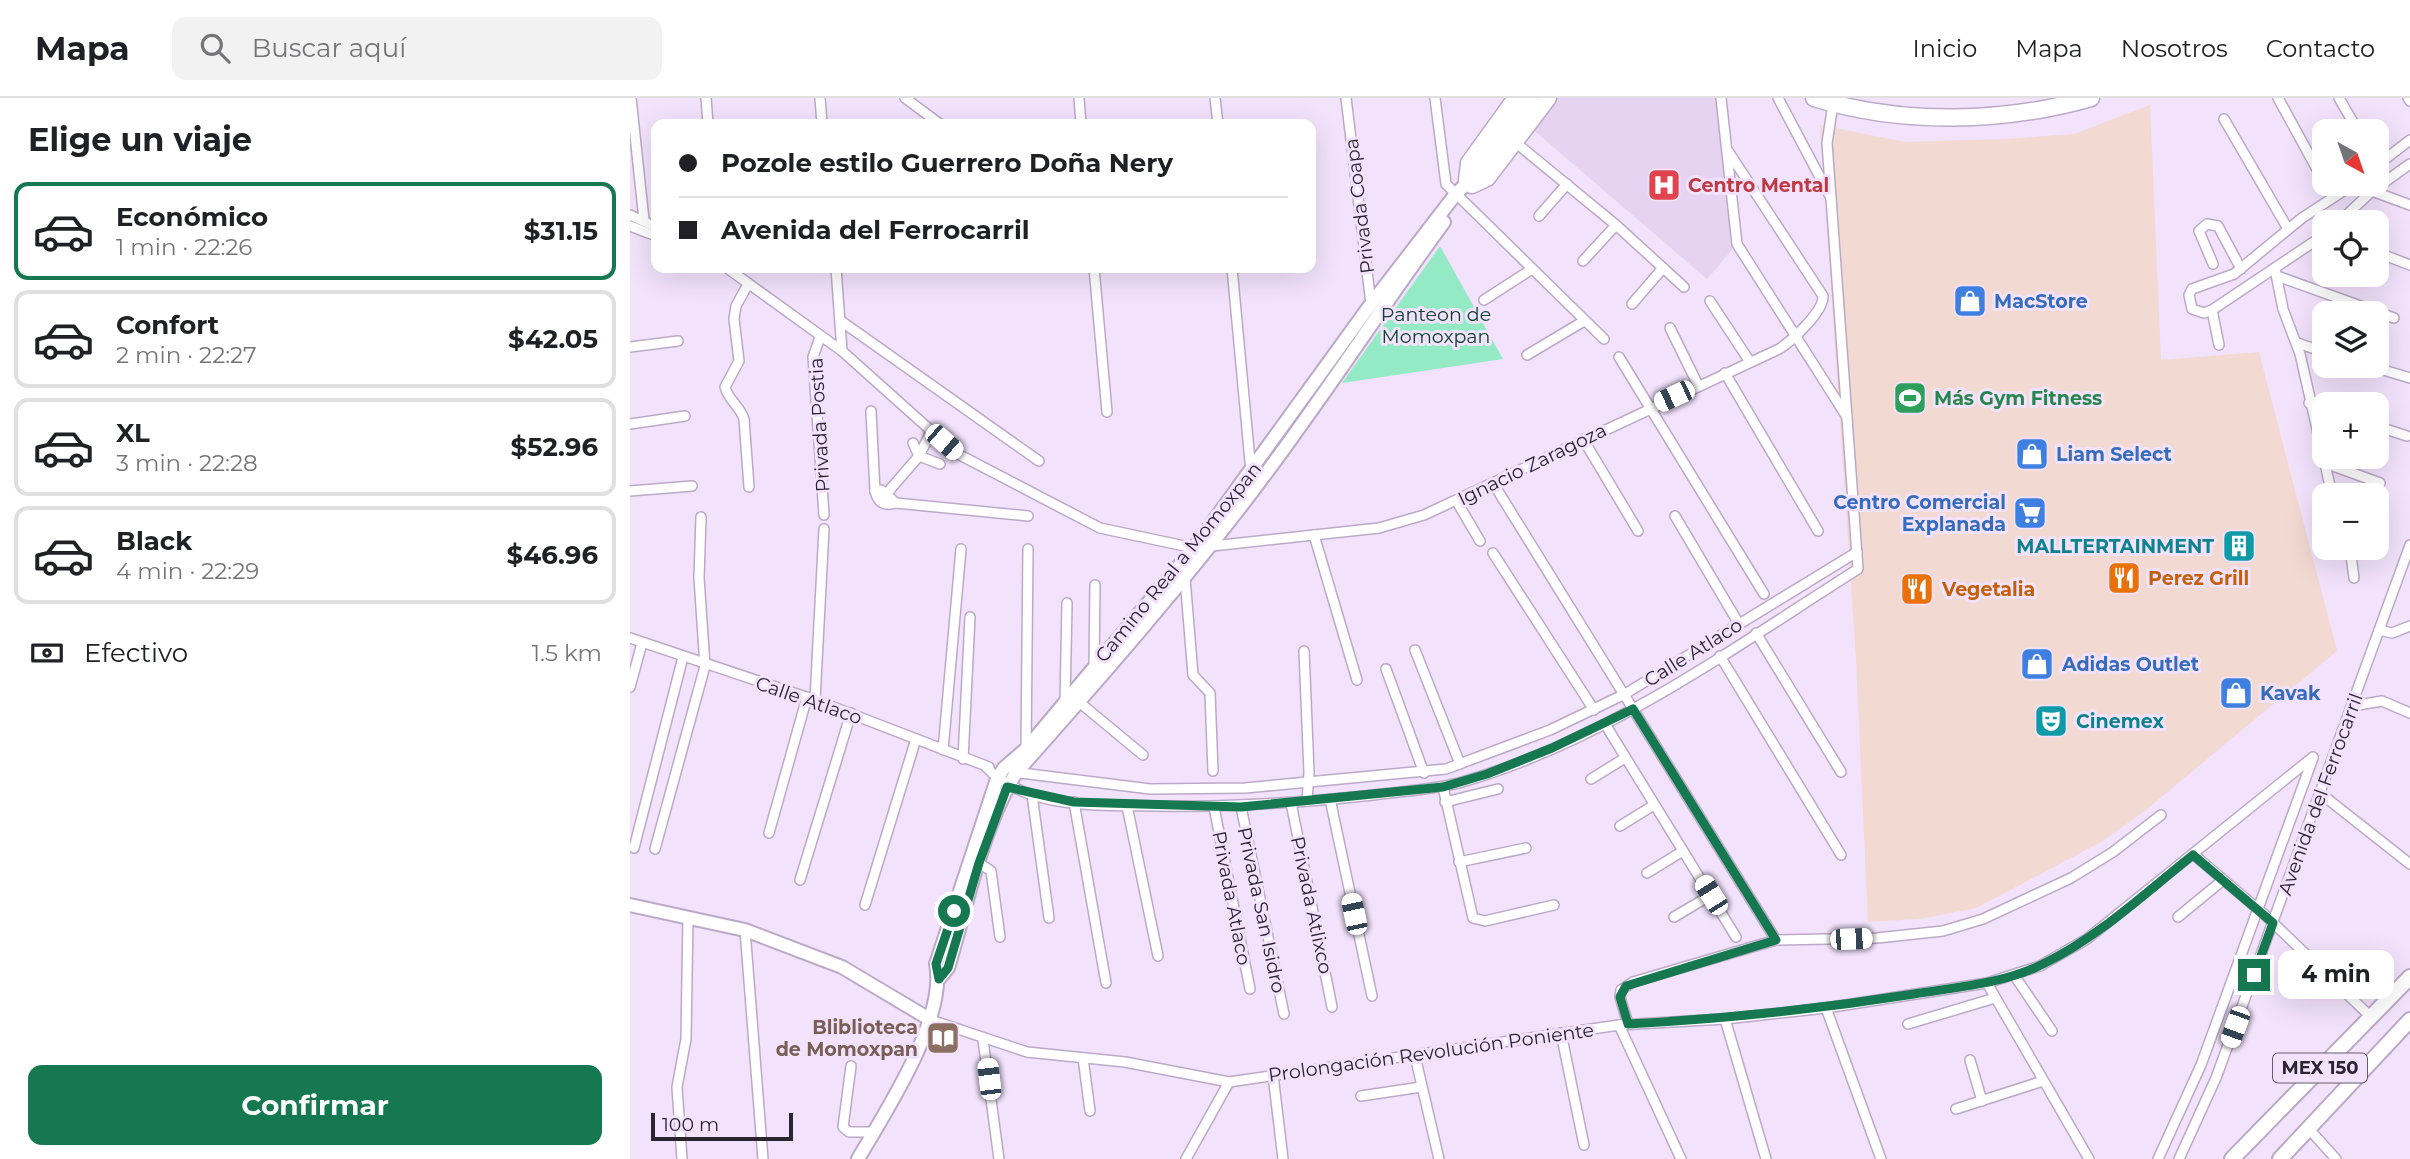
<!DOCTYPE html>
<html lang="es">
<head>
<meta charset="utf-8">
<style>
	:root { --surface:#fff; --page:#f2f2f2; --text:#202124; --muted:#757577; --line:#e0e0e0; --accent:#157850 }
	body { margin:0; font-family:Montserrat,sans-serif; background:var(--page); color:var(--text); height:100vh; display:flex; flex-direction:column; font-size:26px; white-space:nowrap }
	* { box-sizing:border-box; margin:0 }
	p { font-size:23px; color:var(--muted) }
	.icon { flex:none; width:38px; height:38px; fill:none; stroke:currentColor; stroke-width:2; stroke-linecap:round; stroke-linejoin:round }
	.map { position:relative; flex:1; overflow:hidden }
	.drawer { display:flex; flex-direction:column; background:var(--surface); width:630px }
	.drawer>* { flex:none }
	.guide { position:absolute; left:21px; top:21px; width:665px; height:154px; border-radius:14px; box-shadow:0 7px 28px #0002; display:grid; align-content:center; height:154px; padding:0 28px; background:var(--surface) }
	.needle { width:46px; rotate:140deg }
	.fabs { position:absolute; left:1682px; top:21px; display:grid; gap:14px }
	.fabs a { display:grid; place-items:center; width:77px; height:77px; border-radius:14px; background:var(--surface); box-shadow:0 7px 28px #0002; font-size:35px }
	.scale { position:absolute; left:21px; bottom:18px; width:142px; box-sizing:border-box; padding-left:7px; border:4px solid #2c2430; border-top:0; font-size:19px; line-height:24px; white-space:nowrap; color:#2c2430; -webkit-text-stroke:5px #f2e2fc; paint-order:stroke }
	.end { position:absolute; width:32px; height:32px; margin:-16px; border:9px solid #157850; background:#fff; box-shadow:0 0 0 4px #fff }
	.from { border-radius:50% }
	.bubble { position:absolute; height:49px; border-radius:14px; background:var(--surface); box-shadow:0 7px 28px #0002; font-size:23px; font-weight:700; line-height:49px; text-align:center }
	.car { position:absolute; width:21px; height:42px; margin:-21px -10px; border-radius:9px; box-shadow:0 0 5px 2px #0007; background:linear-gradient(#fff 24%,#345 0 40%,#fff 0 76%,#345 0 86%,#fff 0) }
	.guide b { display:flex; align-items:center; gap:24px; height:66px; font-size:26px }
	.guide b+b { border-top:2px solid var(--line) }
	.guide i { width:18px; height:18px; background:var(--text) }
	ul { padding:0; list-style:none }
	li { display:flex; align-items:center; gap:21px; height:98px; margin:0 14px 10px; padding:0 14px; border:4px solid var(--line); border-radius:14px }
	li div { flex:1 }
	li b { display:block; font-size:26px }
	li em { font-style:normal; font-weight:700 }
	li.active { border-color:var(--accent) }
	li>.icon { width:63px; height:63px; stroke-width:1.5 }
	h2 { padding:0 28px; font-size:32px; line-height:84px }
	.pay { display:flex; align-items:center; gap:18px; height:77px; padding:0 28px; font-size:26px }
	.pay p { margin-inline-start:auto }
	.action { display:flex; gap:14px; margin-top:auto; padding:14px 28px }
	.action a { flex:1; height:80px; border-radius:14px; background:var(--accent); color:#fff; font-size:28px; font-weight:700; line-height:80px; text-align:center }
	header { display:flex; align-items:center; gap:42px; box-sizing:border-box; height:98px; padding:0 35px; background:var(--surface); border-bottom:2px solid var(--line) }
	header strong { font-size:33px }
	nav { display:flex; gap:38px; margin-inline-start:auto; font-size:24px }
	.search { width:490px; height:63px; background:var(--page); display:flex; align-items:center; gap:18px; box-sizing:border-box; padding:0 24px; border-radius:14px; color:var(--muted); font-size:26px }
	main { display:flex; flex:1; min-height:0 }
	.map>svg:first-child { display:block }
</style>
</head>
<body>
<header>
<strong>Mapa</strong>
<div class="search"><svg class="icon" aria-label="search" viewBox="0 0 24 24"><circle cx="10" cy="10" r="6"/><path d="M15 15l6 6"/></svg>Buscar aquí</div>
<nav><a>Inicio</a><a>Mapa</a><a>Nosotros</a><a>Contacto</a></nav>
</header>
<main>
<section class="drawer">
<h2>Elige un viaje</h2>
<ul>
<li class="active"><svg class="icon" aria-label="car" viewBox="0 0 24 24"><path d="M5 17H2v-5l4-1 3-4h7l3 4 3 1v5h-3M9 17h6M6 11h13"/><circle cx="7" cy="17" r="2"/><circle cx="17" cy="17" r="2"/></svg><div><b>Económico</b><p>1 min · 22:26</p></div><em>$31.15</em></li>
<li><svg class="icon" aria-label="car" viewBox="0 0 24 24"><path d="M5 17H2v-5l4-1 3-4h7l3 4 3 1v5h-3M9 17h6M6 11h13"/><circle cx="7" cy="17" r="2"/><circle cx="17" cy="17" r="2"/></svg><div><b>Confort</b><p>2 min · 22:27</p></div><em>$42.05</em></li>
<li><svg class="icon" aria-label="car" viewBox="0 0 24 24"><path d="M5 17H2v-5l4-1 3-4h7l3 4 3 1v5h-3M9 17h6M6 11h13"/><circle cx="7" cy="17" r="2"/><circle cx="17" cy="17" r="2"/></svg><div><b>XL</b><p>3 min · 22:28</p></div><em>$52.96</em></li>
<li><svg class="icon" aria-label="car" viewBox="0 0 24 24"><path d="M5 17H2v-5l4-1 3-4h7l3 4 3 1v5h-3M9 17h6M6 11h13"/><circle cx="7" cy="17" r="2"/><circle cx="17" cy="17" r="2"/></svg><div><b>Black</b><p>4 min · 22:29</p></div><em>$46.96</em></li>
</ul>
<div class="pay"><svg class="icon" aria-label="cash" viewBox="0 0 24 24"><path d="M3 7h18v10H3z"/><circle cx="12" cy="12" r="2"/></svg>Efectivo<p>1.5 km</p></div>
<div class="action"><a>Confirmar</a></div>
</section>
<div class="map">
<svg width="1780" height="1061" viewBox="0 0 1780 1061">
	<rect width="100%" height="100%" fill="#f2e2fc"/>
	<path fill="#f2d9d2" d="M1520,7L1531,262L1629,254L1707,553L1516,712L1471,744L1346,810L1290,821L1238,824L1226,561L1190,27L1275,44L1376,41L1444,36Z"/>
	<path fill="#e5d3f1" d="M923,0H1091L1107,146L1077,181L900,29Z"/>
	<path fill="#93eac4" d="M810,148L873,261L712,285Z"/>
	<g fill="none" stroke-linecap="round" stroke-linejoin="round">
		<defs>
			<g id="street">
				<path d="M1,0L14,122"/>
				<path d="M76,0L78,26"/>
				<path d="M190,0L192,26"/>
				<path d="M275,0L310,26"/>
				<path d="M449,0L451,26"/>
				<path d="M585,0L588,26"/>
				<path d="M716,0L741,206"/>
				<path d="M805,0L816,86L974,241"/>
				<path d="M1091,0L1107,146L1217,319"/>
				<path d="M1148,0L1201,100"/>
				<path d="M1648,0L1694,84"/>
				<path d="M1709,0L1728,33"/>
				<path d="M1778,0L1780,3"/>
				<path d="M1594,21L1658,131"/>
				<path d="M885,44L986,127L1054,189"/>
				<path d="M1746,68L1780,42"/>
				<path d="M1742,93L1780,107"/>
				<path d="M0,117L26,129"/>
				<path d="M909,118L937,86"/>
				<path d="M1709,124L1742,93L1780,66"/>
				<path d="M0,128L26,138"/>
				<path d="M1694,137L1582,212L1574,215L1562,211L1559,197L1562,191L1604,176L1672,120L1724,86"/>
				<path d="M1746,154L1780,167"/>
				<path d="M953,163L986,127"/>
				<path d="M1583,166L1569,133L1577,126L1588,128L1611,171"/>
				<path d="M97,170L212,253L326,355L470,430L564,450L749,430L794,417L1149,251C1162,243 1194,213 1193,198L1098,53"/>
				<path d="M206,170L212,253"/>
				<path d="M464,170L477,314"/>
				<path d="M602,170L621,374"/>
				<path d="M1645,171L1653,211L1670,256L1702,397"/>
				<path d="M1647,178L1764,220"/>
				<path d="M118,186L106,208L104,221L109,263L95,289C98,302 110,308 114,321L119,389"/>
				<path d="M854,202L902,171"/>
				<path d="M1080,203L1120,264"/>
				<path d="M1002,206L1033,170"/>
				<path d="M1582,212L1589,247"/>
				<path d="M211,223L409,363"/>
				<path d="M1040,230L1068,287"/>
				<path d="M190,239L183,259L194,417"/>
				<path d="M1667,245L1694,254"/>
				<path d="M0,249L48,243"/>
				<path d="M897,257L954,223"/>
				<path d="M989,259L1134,496"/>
				<path d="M1740,268L1780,280"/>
				<path d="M1095,275L1188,433"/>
				<path d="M1679,305L1694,310"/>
				<path d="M241,313L245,393"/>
				<path d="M0,326L55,318"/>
				<path d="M1746,328L1777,338"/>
				<path d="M953,341L1008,433"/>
				<path d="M283,345L289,358L310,366"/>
				<path d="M1695,365L1750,385"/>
				<path d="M863,385L1146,842"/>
				<path d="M251,392L266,405C255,408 248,406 245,393Z"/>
				<path d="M0,393L62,388"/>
				<path d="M257,395L289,358L301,334"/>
				<path d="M827,404L850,443"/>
				<path d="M266,405L398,418"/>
				<path d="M1045,418L1109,526"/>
				<path d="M684,437L727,582"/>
				<path d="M1720,450L1724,480"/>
				<path d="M863,455L964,612"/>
				<path d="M555,480L563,577L580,595L583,673"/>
				<path d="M1749,532L1762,535L1780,528"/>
				<path d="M1126,535L1211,674"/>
				<path d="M0,540L185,602L359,669"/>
				<path d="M785,552L830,666"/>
				<path d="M674,553L679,674L677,703"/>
				<path d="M1090,558L1211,757"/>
				<path d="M464,570L465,487"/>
				<path d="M756,571L794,675"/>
				<path d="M0,589L12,545"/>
				<path d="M185,602L194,431"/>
				<path d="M435,604L437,505"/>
				<path d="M449,604L513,657"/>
				<path d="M1722,608L1752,603L1780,615"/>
				<path d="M975,626L1106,839"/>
				<path d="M396,651L398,451"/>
				<path d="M313,652L331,451"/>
				<path d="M333,661L340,519"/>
				<path d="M356,669C396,712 471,707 526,708C599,709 670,705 743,697C772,693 804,692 832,684C976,643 1103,550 1228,471L1197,45L1203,6"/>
				<path d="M383,674L520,691L615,690L816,671L920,632L995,596L1227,454"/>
				<path d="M961,681L995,660"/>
				<path d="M813,689L843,820L855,823L924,807"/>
				<path d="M1690,695L1780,766"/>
				<path d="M402,697L419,820"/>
				<path d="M700,701L742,898"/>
				<path d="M444,704L476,885"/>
				<path d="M815,704L868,691"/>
				<path d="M661,705L702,909"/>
				<path d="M497,708L528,858"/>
				<path d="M584,709L620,891"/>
				<path d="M611,709L654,916"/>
				<path d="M990,728L1024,707"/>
				<path d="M139,735L177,599"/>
				<path d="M4,750L53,559"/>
				<path d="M25,751L75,568L69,480L71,419"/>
				<path d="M1563,756L1635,817L1741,919"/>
				<path d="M829,764L896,750"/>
				<path d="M349,765L361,773L370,839"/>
				<path d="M1017,775L1053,753"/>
				<path d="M170,782L221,615"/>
				<path d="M235,807L286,641"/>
				<path d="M1044,819L1081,797"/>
				<path d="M1548,819L1593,782"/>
				<path d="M115,832L133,1061"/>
				<path d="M1384,877L1422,933"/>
				<path d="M1357,885L1459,1061"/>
				<path d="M1196,910L1251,1061"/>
				<path d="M1095,921L1136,1061"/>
				<path d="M301,922L397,954L495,964L599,984L989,927L1095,921L1196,910L1357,885L1410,868L1457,841L1683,659"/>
				<path d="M998,926L990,899L991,892L1003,884L1146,842L1247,840L1313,833L1353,821L1441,780L1483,754L1531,717"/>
				<path d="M1278,926L1365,900"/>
				<path d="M989,927L1051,1061"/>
				<path d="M931,935L954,1047"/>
				<path d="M353,942L369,1061"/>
				<path d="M785,958L809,1061"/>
				<path d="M453,960L460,1013"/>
				<path d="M1340,962L1352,1003"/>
				<path d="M221,968L213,1029L219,1034H244"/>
				<path d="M643,977L653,1061"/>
				<path d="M731,998L791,989"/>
				<path d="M1326,1011L1413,983"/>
				<path d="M1679,1031L1706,1061"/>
				<path d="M52,1061L47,989L56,941L58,819"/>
				<path d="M556,1061L599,984"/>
				<path d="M1528,1061L1571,967L1683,660"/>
				<path d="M1549,1061L1586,980L1780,447"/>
			</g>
			<g id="secondary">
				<path d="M845,80L901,0"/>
				<path d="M0,807L115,832L212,869L301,922"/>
				<path d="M309,881L318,870C337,807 352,730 386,675C473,577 559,479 637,374C698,292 754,206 814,124"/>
				<path d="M228,1061C256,1013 317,920 306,866L367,681L374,670L396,651L564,450L741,206L825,97L848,74"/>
			</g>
			<g id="primary">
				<path d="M1602,1061L1780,879"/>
				<path d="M1650,1061L1780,922"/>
			</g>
			<g id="highway">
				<path d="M886,0L839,65L837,82L842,87L857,80L918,0"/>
				<path d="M1184,0C1272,27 1373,25 1461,0"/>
			</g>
		</defs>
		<use href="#street" stroke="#bca9c8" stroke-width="12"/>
		<use href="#secondary" stroke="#bca9c8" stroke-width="16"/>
		<use href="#primary" stroke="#bca9c8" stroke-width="18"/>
		<use href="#highway" stroke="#bca9c8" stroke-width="19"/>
		<use href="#street" stroke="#fff" stroke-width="9"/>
		<use href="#secondary" stroke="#fff" stroke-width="12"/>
		<use href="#primary" stroke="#fff" stroke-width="14"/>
		<use href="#highway" stroke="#fff" stroke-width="16"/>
	</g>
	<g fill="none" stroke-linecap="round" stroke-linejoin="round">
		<path stroke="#157850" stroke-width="9" d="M324,813L306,866L309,881L318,870L349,765L377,689L444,704L611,709L813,689L857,676L922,650L1003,611L1146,842L996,888L990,899L998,926C1095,921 1189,911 1284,896C1327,889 1373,886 1413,866C1469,839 1515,795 1563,757L1643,825L1624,877"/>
	</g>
	<defs>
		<symbol id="hospital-square" viewBox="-11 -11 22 22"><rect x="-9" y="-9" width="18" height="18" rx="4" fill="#e0444e" stroke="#f2e2fc"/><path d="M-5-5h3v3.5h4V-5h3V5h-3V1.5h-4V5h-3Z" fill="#fff"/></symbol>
		<symbol id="shop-square" viewBox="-11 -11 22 22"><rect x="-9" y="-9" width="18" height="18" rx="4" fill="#3f7fe0" stroke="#f2e2fc"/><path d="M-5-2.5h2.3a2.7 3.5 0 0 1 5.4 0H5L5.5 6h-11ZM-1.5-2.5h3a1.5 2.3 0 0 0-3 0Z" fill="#fff"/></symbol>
		<symbol id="stadium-square" viewBox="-11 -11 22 22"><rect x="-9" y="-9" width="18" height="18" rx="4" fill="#2e9e5b" stroke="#f2e2fc"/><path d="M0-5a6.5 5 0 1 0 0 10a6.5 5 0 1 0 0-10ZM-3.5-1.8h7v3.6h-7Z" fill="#fff"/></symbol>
		<symbol id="supermarket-square" viewBox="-11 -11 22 22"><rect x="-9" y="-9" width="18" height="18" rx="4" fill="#3f7fe0" stroke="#f2e2fc"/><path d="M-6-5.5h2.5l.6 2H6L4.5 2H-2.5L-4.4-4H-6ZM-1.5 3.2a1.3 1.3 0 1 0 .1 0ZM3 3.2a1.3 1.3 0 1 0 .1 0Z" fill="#fff"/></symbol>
		<symbol id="building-square" viewBox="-11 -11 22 22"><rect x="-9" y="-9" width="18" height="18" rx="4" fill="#0f9aa8" stroke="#f2e2fc"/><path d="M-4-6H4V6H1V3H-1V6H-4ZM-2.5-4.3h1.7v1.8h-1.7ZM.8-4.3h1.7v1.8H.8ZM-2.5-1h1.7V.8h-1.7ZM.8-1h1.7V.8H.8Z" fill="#fff"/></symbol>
		<symbol id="restaurant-square" viewBox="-11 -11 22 22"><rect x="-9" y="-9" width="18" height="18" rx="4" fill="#e8710a" stroke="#f2e2fc"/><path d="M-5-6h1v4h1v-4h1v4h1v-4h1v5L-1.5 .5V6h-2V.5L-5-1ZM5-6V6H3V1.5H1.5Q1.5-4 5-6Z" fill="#fff"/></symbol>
		<symbol id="theatre-square" viewBox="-11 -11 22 22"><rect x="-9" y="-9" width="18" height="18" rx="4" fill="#0f9aa8" stroke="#f2e2fc"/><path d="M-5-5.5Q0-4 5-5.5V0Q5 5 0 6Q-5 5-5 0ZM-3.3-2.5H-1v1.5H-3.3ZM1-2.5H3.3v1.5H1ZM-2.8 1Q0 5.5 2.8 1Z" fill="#fff"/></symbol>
		<symbol id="library-square" viewBox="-11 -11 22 22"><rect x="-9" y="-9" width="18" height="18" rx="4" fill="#8d6e63" stroke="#f2e2fc"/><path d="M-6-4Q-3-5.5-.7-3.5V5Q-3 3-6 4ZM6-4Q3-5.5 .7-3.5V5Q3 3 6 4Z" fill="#fff"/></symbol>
	</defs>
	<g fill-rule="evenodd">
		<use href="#hospital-square" x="1015" y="68" width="38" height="38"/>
		<use href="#shop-square" x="1321" y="184" width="38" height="38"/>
		<use href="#stadium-square" x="1261" y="281" width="38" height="38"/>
		<use href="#shop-square" x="1383" y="337" width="38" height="38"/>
		<use href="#supermarket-square" x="1381" y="396" width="38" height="38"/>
		<use href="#building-square" x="1590" y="429" width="38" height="38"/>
		<use href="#restaurant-square" x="1475" y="461" width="38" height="38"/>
		<use href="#restaurant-square" x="1268" y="472" width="38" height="38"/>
		<use href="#shop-square" x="1388" y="547" width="38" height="38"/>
		<use href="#shop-square" x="1587" y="576" width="38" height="38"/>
		<use href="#theatre-square" x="1402" y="604" width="38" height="38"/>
		<use href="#library-square" x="294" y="921" width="38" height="38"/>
	</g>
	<g text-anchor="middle" stroke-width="6" stroke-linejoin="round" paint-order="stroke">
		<rect fill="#f2e2fc" stroke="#675d6d" stroke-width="2" x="1643" y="955.5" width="94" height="29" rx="5"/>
		<g font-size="18" font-weight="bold" fill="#2c2430">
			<text x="1690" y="976">MEX 150</text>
		</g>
		<g font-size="19" font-weight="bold" fill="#be3a42" stroke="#f2e2fc" text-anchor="start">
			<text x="1058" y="94">Centro Mental</text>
		</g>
		<g font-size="19" fill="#2c2430" stroke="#f2e2fc">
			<text transform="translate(729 108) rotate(-97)" y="7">Privada Coapa</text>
			<text transform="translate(189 327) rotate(-93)" y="7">Privada Postia</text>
			<text transform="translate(902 366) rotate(-26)" y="7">Ignacio Zaragoza</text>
			<text transform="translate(548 464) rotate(-51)" y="7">Camino Real a Momoxpan</text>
			<text transform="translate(1063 554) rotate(-32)" y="7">Calle Atlaco</text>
			<text transform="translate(179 602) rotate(19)" y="7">Calle Atlaco</text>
			<text transform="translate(1690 696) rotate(-70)" y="7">Avenida del Ferrocarril</text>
			<text transform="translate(602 800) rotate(79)" y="7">Privada Atlaco</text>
			<text transform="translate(682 807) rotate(78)" y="7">Privada Atlixco</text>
			<text transform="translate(632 812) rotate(78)" y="7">Privada San Isidro</text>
			<text transform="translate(801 954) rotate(-8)" y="7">Prolongación Revolución Poniente</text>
		</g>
		<g font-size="19" font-weight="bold" fill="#366cbe" stroke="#f2e2fc" text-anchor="start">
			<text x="1364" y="210">MacStore</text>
			<text x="1426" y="363">Liam Select</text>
			<text x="1376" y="411" text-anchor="end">Centro Comercial<tspan x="1376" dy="22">Explanada</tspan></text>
			<text x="1432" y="573">Adidas Outlet</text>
			<text x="1630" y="602">Kavak</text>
		</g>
		<g font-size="19" fill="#0c3e2c" stroke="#f2e2fc">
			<text x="806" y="223">Panteon de<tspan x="806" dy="22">Momoxpan</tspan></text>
		</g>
		<g font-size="19" font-weight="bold" fill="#27864d" stroke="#f2e2fc" text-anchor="start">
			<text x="1304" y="307">Más Gym Fitness</text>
		</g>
		<g font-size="19" font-weight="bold" fill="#0d838f" stroke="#f2e2fc" text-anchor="end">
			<text x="1584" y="455">MALLTERTAINMENT</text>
			<text x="1446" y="630" text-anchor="start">Cinemex</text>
		</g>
		<g font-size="19" font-weight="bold" fill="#c56008" stroke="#f2e2fc" text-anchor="start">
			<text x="1518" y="487">Perez Grill</text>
			<text x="1312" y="498">Vegetalia</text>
		</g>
		<g font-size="19" font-weight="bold" fill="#785e54" stroke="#f2e2fc" text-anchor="end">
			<text x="288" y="936">Bliblioteca<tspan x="288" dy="22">de Momoxpan</tspan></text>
		</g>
	</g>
</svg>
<div class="fabs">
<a><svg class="needle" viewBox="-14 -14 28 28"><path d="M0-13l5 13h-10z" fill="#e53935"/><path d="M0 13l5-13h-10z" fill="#757577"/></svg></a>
<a><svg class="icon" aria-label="locate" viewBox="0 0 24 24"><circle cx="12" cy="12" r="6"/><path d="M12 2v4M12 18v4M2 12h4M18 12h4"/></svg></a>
<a><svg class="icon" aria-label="layers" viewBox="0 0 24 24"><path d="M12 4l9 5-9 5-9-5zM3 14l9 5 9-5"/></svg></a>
<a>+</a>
<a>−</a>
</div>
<div class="scale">100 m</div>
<i class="end from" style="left:324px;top:813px"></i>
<i class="end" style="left:1624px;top:877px"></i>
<div class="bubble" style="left:1648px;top:852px;width:116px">4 min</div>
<i class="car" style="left:1044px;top:298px;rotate:245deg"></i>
<i class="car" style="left:314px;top:344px;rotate:131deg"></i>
<i class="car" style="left:1081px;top:797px;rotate:328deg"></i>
<i class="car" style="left:724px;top:816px;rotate:348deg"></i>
<i class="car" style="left:1221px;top:841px;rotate:88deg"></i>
<i class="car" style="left:1605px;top:929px;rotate:200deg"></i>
<i class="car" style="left:359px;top:981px;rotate:353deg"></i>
<div class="guide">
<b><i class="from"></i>Pozole estilo Guerrero Doña Nery</b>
<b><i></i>Avenida del Ferrocarril</b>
</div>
</div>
</main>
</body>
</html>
